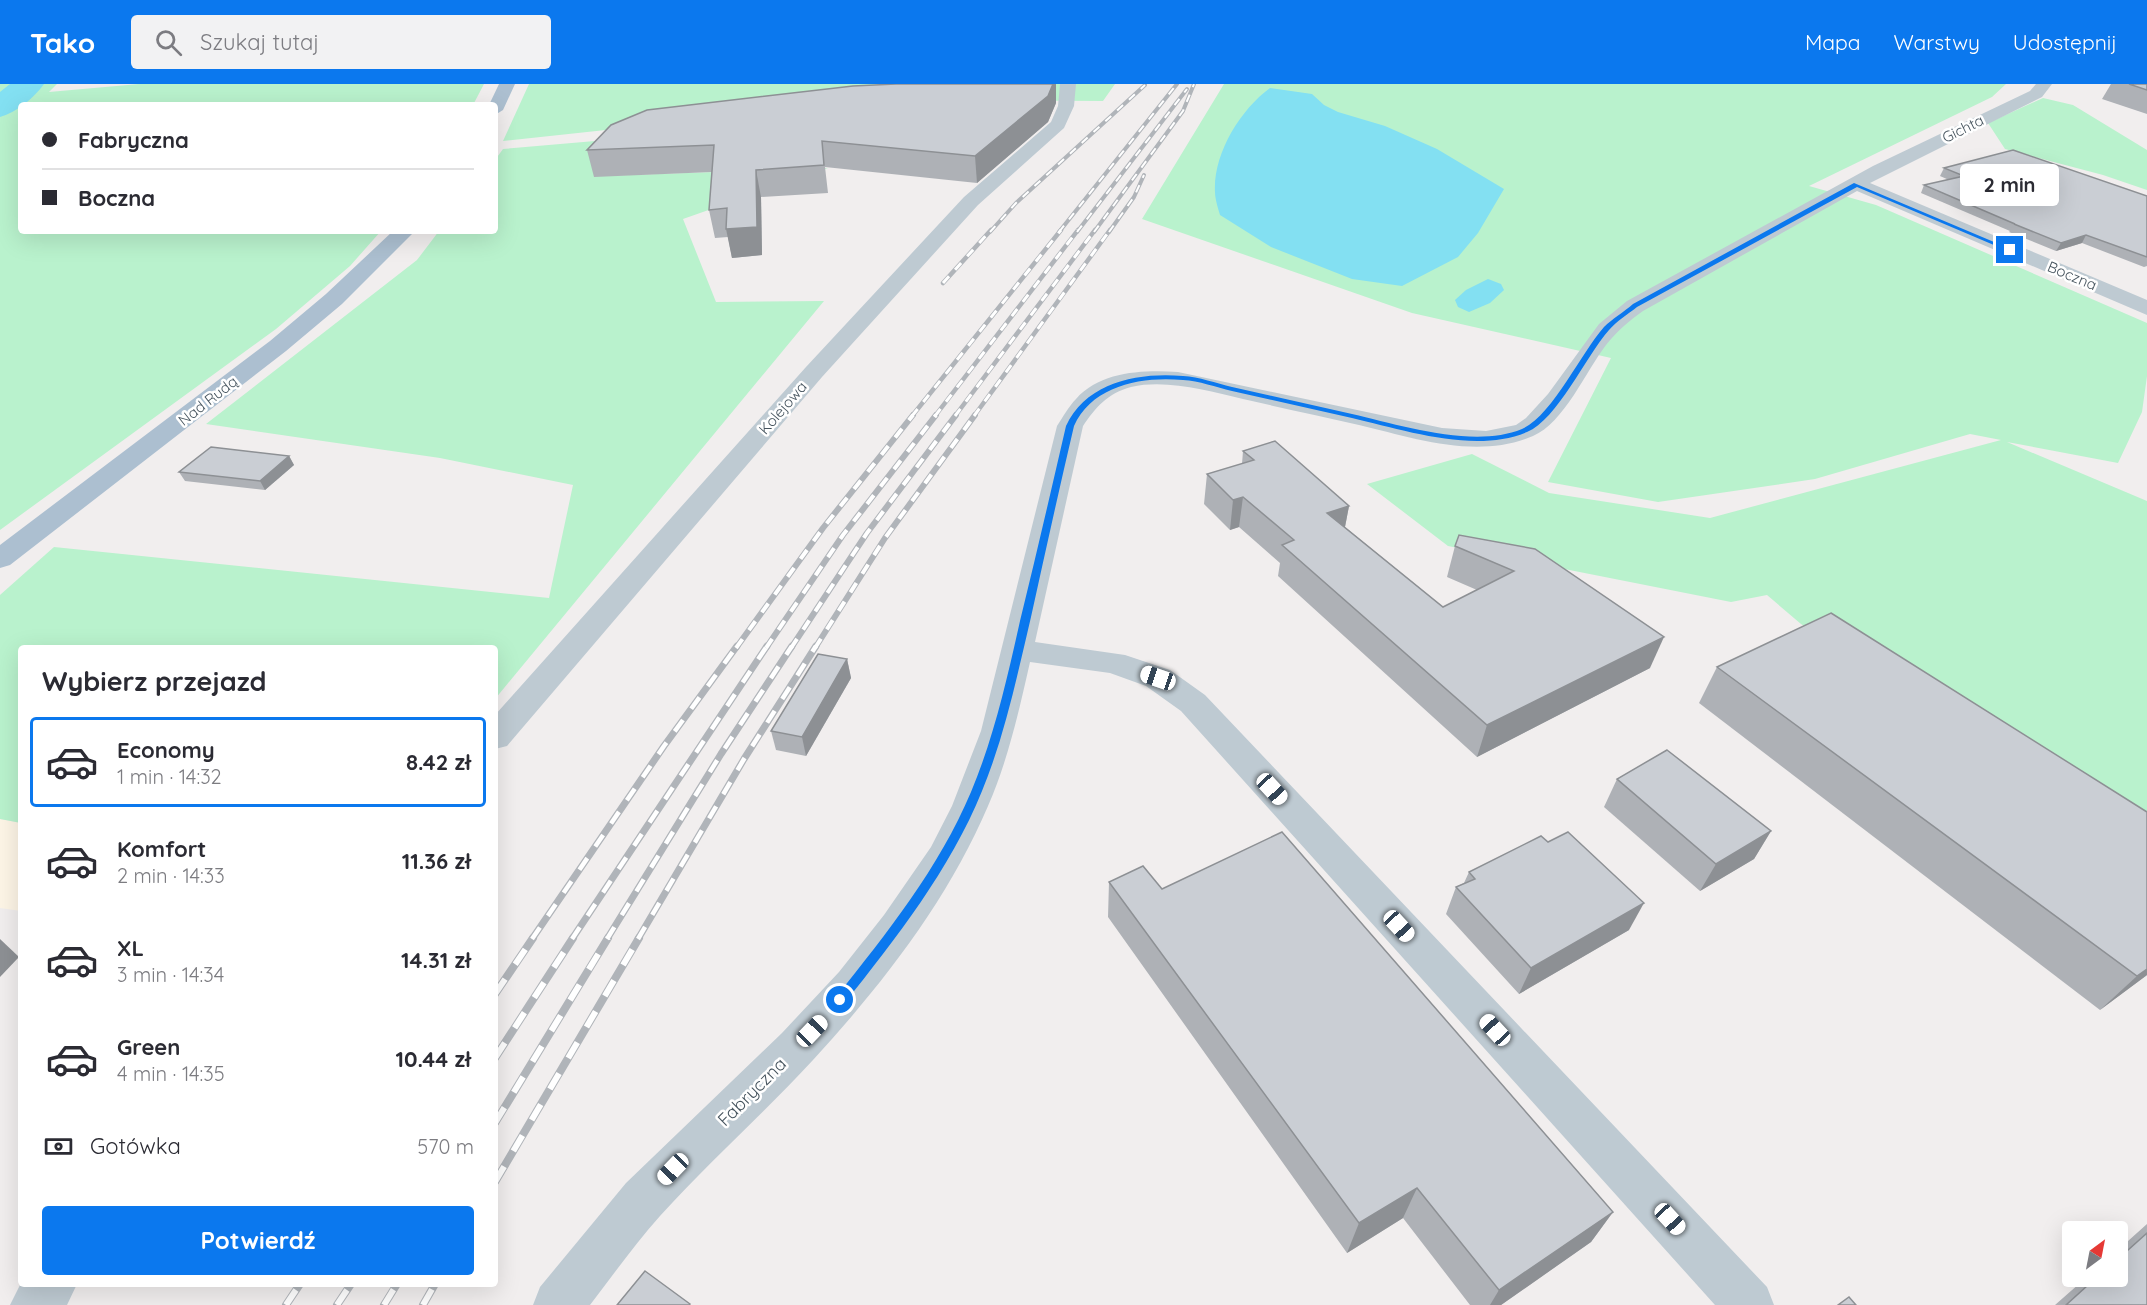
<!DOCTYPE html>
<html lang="pl">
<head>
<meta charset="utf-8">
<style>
	:root { --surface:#fff; --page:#f2f2f3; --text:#2b2b33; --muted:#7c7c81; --line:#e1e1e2; --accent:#0b78ee }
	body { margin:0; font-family:Quicksand,sans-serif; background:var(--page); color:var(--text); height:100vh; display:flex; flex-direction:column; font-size:22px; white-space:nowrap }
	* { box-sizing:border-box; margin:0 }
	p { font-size:20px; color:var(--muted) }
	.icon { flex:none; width:33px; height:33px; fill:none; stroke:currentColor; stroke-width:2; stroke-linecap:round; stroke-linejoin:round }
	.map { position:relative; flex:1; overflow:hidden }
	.sheet { position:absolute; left:18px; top:561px; width:480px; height:642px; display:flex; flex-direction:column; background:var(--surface); border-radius:6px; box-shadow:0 6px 24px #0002 }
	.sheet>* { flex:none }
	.guide { position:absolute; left:18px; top:18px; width:480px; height:132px; border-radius:6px; box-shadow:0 6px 24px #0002; display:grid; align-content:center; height:132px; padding:0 24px; background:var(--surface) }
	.needle { width:39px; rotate:32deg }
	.tools { position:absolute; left:2062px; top:1137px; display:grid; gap:12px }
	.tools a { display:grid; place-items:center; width:66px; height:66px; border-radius:6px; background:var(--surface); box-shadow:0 6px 24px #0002; font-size:30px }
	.end { position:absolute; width:27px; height:27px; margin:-14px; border:8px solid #0b78ee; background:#fff; box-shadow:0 0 0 3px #fff }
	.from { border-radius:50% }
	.bubble { position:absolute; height:42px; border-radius:6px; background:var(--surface); box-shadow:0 6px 24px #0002; font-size:20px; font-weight:800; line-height:42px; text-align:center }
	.car { position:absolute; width:18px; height:36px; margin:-18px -9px; border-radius:8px; box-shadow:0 0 4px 2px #0007; background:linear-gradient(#fff 24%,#345 0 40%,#fff 0 76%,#345 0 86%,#fff 0) }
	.guide b { display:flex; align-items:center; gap:21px; height:57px; font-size:22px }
	.guide b+b { border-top:2px solid var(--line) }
	.guide i { width:15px; height:15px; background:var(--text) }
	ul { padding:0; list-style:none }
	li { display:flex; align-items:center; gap:18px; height:90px; margin:0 12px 9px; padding:0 12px; border:3px solid transparent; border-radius:6px }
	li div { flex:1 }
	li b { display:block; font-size:22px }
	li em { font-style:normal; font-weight:800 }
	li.selected { border-color:var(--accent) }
	li>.icon { width:54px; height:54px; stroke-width:1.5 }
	h2 { padding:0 24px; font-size:27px; line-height:72px }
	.pay { display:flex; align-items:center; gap:15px; height:66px; padding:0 24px; font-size:22px }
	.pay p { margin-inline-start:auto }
	.action { display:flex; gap:12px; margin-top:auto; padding:12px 24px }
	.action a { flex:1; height:69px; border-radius:6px; background:var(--accent); color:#fff; font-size:24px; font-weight:800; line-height:69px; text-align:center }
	header { display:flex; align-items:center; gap:36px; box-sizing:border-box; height:84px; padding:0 30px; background:var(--accent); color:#fff }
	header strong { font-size:28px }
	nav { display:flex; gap:33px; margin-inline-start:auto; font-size:21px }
	.search { width:420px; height:54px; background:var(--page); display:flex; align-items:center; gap:15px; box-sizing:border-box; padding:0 21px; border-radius:6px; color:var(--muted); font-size:22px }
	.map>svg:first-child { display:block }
</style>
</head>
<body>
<header>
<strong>Tako</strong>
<div class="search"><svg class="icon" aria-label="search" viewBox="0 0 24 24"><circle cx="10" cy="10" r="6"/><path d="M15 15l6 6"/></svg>Szukaj tutaj</div>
<nav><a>Mapa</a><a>Warstwy</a><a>Udostępnij</a></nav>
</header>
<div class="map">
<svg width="2147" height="1221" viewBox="0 0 2147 1221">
	<rect width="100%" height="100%" fill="#f1eeee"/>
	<path fill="#fdf5e6" d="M0,735L21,739V827L0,824Z"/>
	<g fill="#b9f2cd">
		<path d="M0,0H57L49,8L139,0H484L473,21H21V147H381L350,182L276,245L0,446Z"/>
		<path d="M529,0H1115L1103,17L951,16L800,25L503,57Z"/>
		<path d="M1224,0H2006L1992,13L1809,102L1876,121L2147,239V292L2142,328L2118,379L2007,358L2147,417V767L1801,540L1767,511L1731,518L1448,462L1367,400L1472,370L1549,409L1710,434L2001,356L1970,350L1815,395L1658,418L1548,398L1611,274L1412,229L1142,135Z"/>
		<path d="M2043,14L2073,21L2147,66V106L2103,91L2005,65L1988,39Z"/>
		<path d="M653,52L602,92L828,84L683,135L716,218L824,217L495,615V564H21V739L0,735V511L54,463L549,514L573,401L440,374L206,340L417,176L439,147H495V76L503,65Z"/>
	</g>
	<g fill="#83e0f2">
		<path d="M1270,4L1312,10L1324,21L1338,28L1385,42L1437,65L1504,105L1478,149L1458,173L1402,202L1352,195L1271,163L1220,131C1218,124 1215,115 1215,108C1213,70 1240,26 1270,4Z"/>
		<path d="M1488,195L1501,200L1504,206L1490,219L1469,228L1458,223L1455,216L1466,206Z"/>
	</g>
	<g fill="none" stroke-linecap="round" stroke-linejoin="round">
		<path fill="#83e0f2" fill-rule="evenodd" d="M10,0H44C34,14 17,28 0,33V8Z"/>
		<g fill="#becad2" fill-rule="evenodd">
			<path d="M1060,0H1076L1074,22L1064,44L978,121L822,293L507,662L495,665V631L806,283L964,113L1051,38L1058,22Z"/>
			<path d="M2036,0H2052L2042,13L1870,99L2147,216V231L1857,107L1643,227C1629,237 1617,247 1606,261C1586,287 1564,339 1533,352C1477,376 1414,354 1359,341C1320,332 1282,324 1243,315C1208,307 1167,295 1131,303C1108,309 1095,324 1083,342L1035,558L1125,571L1170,586L1205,611L1767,1203L1774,1221H1715L1181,627L1146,602L1110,589L1030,578C1019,627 1008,676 988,722C948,816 882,901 813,976C764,1029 709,1078 660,1132C635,1160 613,1191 590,1221H533L540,1203L626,1099L782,949L839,888L884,831L931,763L952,722L981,647L1057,342C1063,333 1069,322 1076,315C1101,287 1143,286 1178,288L1442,344L1486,347L1516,341L1526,334L1548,310L1599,240L1627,217L1873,82L2030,7Z"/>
			<path d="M21,1199V1200H77L67,1221H10Z"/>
		</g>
		<g fill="#acbfd0" fill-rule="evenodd">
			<path d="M499,0H515L503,26L495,31V21H489Z"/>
			<path d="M393,147H415L342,220L286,267L10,481L0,484V461L270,257L326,210Z"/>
		</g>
		<defs>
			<g id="rail-far4">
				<path d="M990,148L1016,119L1145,1"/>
				<path d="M1059,148L1177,0"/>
				<path d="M1077,148L1187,5"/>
				<path d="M1094,148L1183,27L1194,0"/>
				<path d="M1109,148L1134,113L1144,91"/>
			</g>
			<g id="rail-far3">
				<path d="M943,199L991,146"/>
				<path d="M912,332L1061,146"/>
				<path d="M935,332L1078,146"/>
				<path d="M955,332L1095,146"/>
				<path d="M974,332L1110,146"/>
			</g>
			<g id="rail-far2">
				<path d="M736,564L823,444L913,331"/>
				<path d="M766,564L843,451L936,331"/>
				<path d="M791,564L867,449L956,331"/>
				<path d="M815,564L885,454L975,331"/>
			</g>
			<g id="rail-far1">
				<path d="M532,855L664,662L737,562"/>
				<path d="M572,855L767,562"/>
				<path d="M607,855L721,670L792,562"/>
				<path d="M638,855L744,675L816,562"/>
			</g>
			<g id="rail">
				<path d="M495,910L533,854"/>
				<path d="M495,974L573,854"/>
				<path d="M495,1039L608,854"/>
				<path d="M495,1098L639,854"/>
				<path d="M286,1221L300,1200"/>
				<path d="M337,1221L351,1200"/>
				<path d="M384,1221L397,1200"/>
				<path d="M423,1221L435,1200"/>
			</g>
		</defs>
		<use href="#rail-far4" stroke="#b0b4b9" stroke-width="4"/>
		<use href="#rail-far3" stroke="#b0b4b9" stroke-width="4.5"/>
		<use href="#rail-far2" stroke="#b0b4b9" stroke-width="6"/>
		<use href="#rail-far1" stroke="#b0b4b9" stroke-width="7"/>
		<use href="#rail" stroke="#b0b4b9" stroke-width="8"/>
		<use href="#rail-far4" stroke="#fff" stroke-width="2" stroke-dasharray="8" stroke-linecap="butt"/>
		<use href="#rail-far3" stroke="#fff" stroke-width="3" stroke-dasharray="9" stroke-linecap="butt"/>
		<use href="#rail-far2" stroke="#fff" stroke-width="4" stroke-dasharray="11" stroke-linecap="butt"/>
		<use href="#rail-far1" stroke="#fff" stroke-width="4.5" stroke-dasharray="14" stroke-linecap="butt"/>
		<use href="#rail" stroke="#fff" stroke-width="6" stroke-dasharray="18" stroke-linecap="butt"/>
	</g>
	<g fill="#aeb1b6">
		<path d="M896,0H1056V19L1048,38L977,99L825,83L828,109L761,113L762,171L732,174L728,153L715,154L709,126L712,88L594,93L587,66Z"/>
		<path d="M2111,0H2147V30L2102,15Z"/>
		<path d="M1944,84L2147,112V182L2144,183L2082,159L2056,167L2009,148L2010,147L1921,109L1924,101L1949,96L1940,92Z"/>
		<path d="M1243,367L1349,422L1345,443L1443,523L1477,506L1447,493L1455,462L1535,465L1650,584L1477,673L1278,492L1280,479L1239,443L1230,446L1204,420L1207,390L1242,380Z"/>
		<path d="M289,372L294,381L265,406L185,397L179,388Z"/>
		<path d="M847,575L851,594L806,672L776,666L771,647Z"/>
		<path d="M1717,583L2147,728V891L2100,926L1699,619Z"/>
		<path d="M1617,695L1771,747L1754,775L1700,807L1604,723Z"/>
		<path d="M1469,788L1629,846L1519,910L1446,830L1456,803L1464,799Z"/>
		<path d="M1109,798L1162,805L1613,1128L1591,1158L1501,1221H1470L1403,1134L1347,1169L1108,833Z"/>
		<path d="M2147,1140V1221H2055L2088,1192H2118V1166Z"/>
	</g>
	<g fill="#8d9094">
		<path d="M1053,0H1056V19L1048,38L977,99L975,72Z"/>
		<path d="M756,86L761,113L762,171L732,174L726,145Z"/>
		<path d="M2086,151L2082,159L2056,167L2061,159Z"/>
		<path d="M289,372L294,381L265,406L260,397Z"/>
		<path d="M1243,413L1239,443L1230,446L1233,416Z"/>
		<path d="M1349,422L1343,453L1327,429Z"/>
		<path d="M1664,553L1650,584L1477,673L1487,641Z"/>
		<path d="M847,575L851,594L806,672L802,653Z"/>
		<path d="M1771,747L1754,775L1700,807L1716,780Z"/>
		<path d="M1644,819L1629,846L1519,910L1531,884Z"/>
		<path d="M0,855L19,873L0,893Z"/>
		<path d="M2147,885V891L2100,926L2137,892Z"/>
		<path d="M1417,1104L1403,1134L1347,1169L1359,1139Z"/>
		<path d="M1613,1128L1591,1158L1501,1221H1490L1499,1206Z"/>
	</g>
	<g fill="#caced4" stroke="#8d9094" stroke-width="1.5">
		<path d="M896,0H1053L1048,12L975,72L822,57L824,81L756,86L757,143L726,145L727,124L709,126L714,61L587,66L611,41L647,26L853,2Z"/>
		<path d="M2129,0H2147V6Z"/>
		<path d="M2013,66L2147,112V173L2086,151L2061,159L2014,140H2015L1924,101L1964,92L1944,84Z"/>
		<path d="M1275,357L1349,422L1327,429L1443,523L1514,487L1455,462L1459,451L1535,465L1664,553L1487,641L1282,461L1294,456L1243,413L1233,416L1207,390L1254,376L1243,367Z"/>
		<path d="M211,363L289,372L260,397L179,388Z"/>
		<path d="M1831,529L2147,728V885L2137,892L1717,583Z"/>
		<path d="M818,570L847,575L802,653L771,647Z"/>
		<path d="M1667,666L1771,747L1716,780L1617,695Z"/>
		<path d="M1282,748L1613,1128L1499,1206L1417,1104L1359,1139L1109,798L1143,782L1162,805Z"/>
		<path d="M1568,748L1644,819L1531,884L1456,803L1475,795L1469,788L1541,752L1548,758Z"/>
		<path d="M2147,1149V1221H2066L2098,1192H2118V1175Z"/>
		<path d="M645,1187L690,1220L689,1221H617Z"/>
		<path d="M1849,1213L1856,1221H1838Z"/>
	</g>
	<path fill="#0b78ee" d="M1854,99L2013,166L2008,167L1857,103L1637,223C1628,230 1617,237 1609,246C1586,272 1557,336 1527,348C1475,370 1404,346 1352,334C1312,325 1272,316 1232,307C1216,303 1199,297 1183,296C1143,292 1092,301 1074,342C1059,406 1045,469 1031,533C1017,592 1005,651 982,707C950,786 896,854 844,920H836V913C887,849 939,784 971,708C994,653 1007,595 1020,537C1036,472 1051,407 1066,342C1086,298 1139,288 1183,292C1199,293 1216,299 1232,303C1272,312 1312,321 1352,330C1400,341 1474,365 1522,345C1552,332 1581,269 1604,243C1612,235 1624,228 1633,220Z"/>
	<g text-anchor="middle" stroke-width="5" stroke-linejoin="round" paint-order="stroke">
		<g font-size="15" fill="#45535d" stroke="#fff">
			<text transform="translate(1963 45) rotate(-26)" y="5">Gichta</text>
			<text transform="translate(2072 192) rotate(23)" y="5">Boczna</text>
			<text transform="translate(208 317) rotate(-38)" y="5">Nad Rudą</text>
			<text transform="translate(783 324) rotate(-49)" y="5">Kolejowa</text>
		</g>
		<g font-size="18" fill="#45535d" stroke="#fff">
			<text transform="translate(752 1008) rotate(-45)" y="6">Fabryczna</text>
		</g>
	</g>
</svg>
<div class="tools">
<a><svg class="needle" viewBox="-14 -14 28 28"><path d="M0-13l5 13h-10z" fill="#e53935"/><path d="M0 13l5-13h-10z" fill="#7c7c81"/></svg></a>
</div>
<i class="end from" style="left:840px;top:916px"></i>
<i class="end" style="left:2010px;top:166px"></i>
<div class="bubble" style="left:1960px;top:80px;width:99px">2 min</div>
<i class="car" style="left:1158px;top:594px;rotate:289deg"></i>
<i class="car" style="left:1272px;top:705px;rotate:137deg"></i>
<i class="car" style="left:1399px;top:842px;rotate:137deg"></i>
<i class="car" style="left:1495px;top:946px;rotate:317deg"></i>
<i class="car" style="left:812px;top:947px;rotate:44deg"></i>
<i class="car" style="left:673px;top:1085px;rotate:224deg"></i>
<i class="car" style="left:1670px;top:1135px;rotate:137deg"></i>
<div class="guide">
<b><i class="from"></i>Fabryczna</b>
<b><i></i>Boczna</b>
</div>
<section class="sheet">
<h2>Wybierz przejazd</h2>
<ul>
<li class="selected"><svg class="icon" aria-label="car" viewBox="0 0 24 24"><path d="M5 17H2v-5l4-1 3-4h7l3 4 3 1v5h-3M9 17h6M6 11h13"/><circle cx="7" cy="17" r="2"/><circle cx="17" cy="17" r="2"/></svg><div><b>Economy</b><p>1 min · 14:32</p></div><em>8.42 zł</em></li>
<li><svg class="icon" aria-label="car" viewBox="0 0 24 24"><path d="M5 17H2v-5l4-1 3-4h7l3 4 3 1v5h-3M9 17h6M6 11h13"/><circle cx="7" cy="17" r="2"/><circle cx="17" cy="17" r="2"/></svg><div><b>Komfort</b><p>2 min · 14:33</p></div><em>11.36 zł</em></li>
<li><svg class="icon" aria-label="car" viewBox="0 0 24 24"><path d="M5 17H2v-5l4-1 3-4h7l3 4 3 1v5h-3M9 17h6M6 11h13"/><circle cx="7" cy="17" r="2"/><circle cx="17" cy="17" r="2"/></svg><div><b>XL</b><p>3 min · 14:34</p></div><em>14.31 zł</em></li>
<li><svg class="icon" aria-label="car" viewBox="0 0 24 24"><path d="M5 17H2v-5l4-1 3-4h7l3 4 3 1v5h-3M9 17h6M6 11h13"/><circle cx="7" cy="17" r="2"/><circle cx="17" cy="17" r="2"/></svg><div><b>Green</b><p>4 min · 14:35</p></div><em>10.44 zł</em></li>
</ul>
<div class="pay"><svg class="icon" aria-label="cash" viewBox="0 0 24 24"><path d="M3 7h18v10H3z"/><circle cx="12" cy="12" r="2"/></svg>Gotówka<p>570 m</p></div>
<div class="action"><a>Potwierdź</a></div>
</section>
</div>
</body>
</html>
